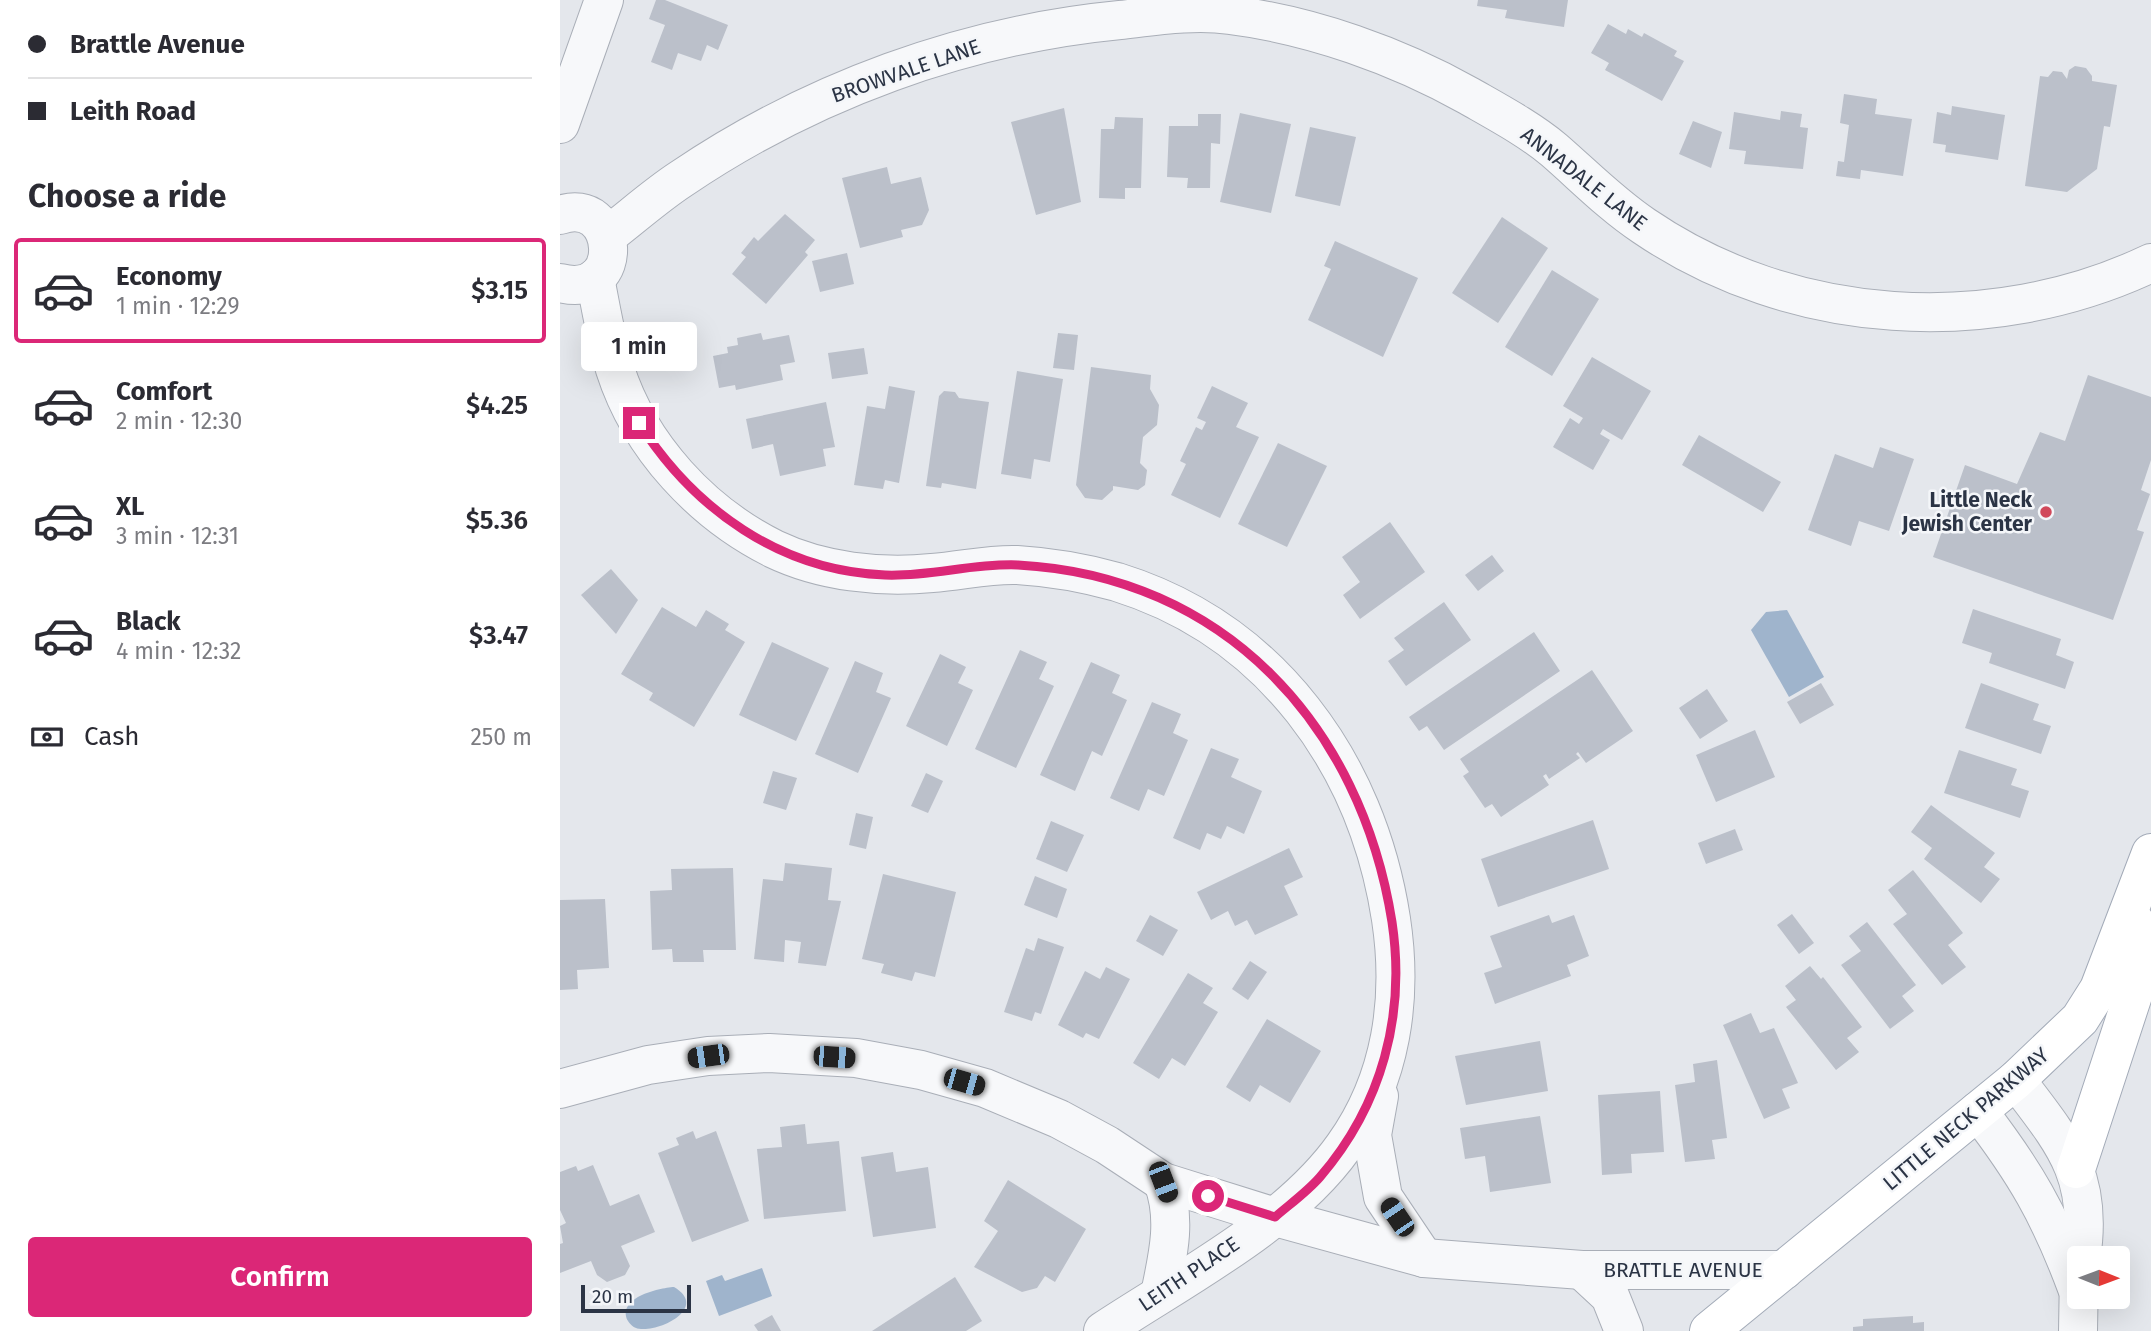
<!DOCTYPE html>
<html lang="en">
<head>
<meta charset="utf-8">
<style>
	:root { --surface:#fff; --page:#f7f7f7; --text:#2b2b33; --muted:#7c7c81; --line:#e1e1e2; --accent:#db2777 }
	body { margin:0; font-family:"Fira Sans",sans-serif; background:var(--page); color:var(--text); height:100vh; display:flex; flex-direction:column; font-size:26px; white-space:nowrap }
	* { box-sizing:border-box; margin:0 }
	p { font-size:23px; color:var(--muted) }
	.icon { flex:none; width:38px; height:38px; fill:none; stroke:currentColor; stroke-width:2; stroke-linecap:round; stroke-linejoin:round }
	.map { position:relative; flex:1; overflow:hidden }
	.side { display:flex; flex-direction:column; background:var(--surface); width:560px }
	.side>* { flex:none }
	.hud { display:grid; align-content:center; height:154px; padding:0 28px; background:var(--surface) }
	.needle { width:46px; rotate:91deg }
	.buttons { position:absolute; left:1507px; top:1246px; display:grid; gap:14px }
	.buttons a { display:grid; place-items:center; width:63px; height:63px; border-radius:7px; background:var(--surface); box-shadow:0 7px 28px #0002; font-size:35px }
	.scale { position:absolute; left:21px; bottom:18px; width:110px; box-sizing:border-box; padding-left:7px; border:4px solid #2b3445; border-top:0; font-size:19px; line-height:24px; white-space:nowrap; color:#2b3445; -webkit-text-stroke:5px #f4f6f9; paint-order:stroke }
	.end { position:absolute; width:32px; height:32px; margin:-16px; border:9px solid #db2777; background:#fff; box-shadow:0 0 0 4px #fff }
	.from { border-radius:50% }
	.bubble { position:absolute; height:49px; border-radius:7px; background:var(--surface); box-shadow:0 7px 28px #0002; font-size:23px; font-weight:600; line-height:49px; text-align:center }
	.car { position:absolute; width:21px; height:42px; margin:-21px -10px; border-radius:9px; box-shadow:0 0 5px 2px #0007; background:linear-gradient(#222 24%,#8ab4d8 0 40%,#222 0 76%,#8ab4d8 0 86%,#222 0) }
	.hud b { display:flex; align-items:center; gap:24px; height:66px; font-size:26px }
	.hud b+b { border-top:2px solid var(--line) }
	.hud i { width:18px; height:18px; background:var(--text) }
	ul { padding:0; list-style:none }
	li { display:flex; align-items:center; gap:21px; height:105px; margin:0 14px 10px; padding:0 14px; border:4px solid transparent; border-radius:7px }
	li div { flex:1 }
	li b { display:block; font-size:26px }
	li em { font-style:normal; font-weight:600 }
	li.on { border-color:var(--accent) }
	li>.icon { width:63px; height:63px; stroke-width:1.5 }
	h2 { padding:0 28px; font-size:32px; line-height:84px }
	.pay { display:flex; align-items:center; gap:18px; height:77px; padding:0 28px; font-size:26px }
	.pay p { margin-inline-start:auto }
	.cta { display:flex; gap:14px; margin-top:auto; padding:14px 28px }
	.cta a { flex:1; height:80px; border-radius:7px; background:var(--accent); color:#fff; font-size:28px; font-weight:600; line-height:80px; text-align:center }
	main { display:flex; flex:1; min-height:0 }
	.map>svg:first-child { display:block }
</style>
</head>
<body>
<main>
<section class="side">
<div class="hud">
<b><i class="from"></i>Brattle Avenue</b>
<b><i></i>Leith Road</b>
</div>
<h2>Choose a ride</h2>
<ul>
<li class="on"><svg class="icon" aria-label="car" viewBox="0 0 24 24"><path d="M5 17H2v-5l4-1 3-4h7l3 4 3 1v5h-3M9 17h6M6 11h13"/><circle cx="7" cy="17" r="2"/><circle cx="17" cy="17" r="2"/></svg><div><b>Economy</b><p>1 min · 12:29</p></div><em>$3.15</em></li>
<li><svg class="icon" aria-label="car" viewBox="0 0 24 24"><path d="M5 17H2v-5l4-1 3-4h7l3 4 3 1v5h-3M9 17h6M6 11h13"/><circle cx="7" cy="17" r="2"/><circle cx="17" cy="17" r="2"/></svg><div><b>Comfort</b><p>2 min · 12:30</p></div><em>$4.25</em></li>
<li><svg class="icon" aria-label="car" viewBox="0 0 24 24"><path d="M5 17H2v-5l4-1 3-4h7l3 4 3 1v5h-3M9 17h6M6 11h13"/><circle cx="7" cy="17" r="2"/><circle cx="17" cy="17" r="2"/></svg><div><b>XL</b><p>3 min · 12:31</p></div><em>$5.36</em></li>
<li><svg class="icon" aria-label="car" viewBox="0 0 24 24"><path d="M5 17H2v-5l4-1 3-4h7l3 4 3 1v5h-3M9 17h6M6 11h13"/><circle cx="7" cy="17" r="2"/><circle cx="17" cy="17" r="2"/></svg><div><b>Black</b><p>4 min · 12:32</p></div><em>$3.47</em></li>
</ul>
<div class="pay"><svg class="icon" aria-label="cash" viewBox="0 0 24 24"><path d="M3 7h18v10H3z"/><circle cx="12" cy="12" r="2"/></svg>Cash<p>250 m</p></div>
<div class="cta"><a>Confirm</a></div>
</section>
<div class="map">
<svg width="1591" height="1331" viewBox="0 0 1591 1331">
	<rect width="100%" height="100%" fill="#e4e7ec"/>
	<g fill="#9fb4cc">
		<path d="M1227,610L1264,677L1229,697L1191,630L1206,612Z"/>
		<path d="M202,1268L212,1296L159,1316L146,1281L162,1275L165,1281Z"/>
		<path d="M114,1287C148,1307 103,1331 81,1329C76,1329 71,1326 68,1321C56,1298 98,1288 114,1287Z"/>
	</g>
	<g fill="#bbc0ca">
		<path d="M96,0H105L168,25L158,50L147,45L141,61L118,53L112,70L91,62L105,25L89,19Z"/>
		<path d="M918,0H1008L1004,27L945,18L947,10L917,6Z"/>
		<path d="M1048,24L1066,34L1068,29L1082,37L1084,33L1117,51L1114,56L1124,61L1102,101L1045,70L1049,63L1031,53Z"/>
		<path d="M1515,66L1526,68L1532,76V81L1557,85L1550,127L1544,126L1537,169L1507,192L1465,186L1480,76L1488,77L1493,71L1502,72L1507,79L1509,70Z"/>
		<path d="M1284,94L1317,99L1315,114L1352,119L1343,176L1301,170L1300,179L1276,176L1278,161L1284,162L1289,125L1280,123Z"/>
		<path d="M1392,106L1445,115L1438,160L1385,152L1386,145L1373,143L1377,112L1391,115Z"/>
		<path d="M504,108L521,202L476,215L451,122Z"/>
		<path d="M1221,111L1242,114L1240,127L1248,128L1243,169L1184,164L1186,151L1169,149L1174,112L1220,120Z"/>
		<path d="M680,113L731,124L711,213L660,202Z"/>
		<path d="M638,114H661L660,144L651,143L650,188H627L628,178L607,177L609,126H638Z"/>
		<path d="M555,117L583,118L581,188H565V199L539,198L541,129H554Z"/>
		<path d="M1133,121L1162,132L1151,168L1119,154Z"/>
		<path d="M750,127L796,137L780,206L735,196Z"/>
		<path d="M327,167L331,184L361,177L369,210L362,225L341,230L343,237L300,248L282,178Z"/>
		<path d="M225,214L255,240L245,252L248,255L206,304L172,274L186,257L181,253L194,237L198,241Z"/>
		<path d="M942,217L988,248L938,323L892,293Z"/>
		<path d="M775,241L858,278L823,357L748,320L771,269L764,266Z"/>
		<path d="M287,253L294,284L260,292L252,261Z"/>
		<path d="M992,270L1039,299L992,376L945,347Z"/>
		<path d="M201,333L203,340L229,335L235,362L220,365L223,380L176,390L175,385L159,388L153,356L168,353L167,347L178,345L177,338Z"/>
		<path d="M498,333L518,335L514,370L493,368Z"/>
		<path d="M304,348L308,374L272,379L268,353Z"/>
		<path d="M1032,357L1091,391L1062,440L1043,429L1040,434L1050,440L1033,470L993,447L1010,418L1019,424L1023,418L1003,406Z"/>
		<path d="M531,367L591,375L590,389L599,405L597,425L583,437L580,463L587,470L585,485L578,490L553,486V490L542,500L525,498L516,485Z"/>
		<path d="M457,371L503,379L490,462L474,459L471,479L441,474Z"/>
		<path d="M1528,375L1591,397V460L1581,490L1590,494L1577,530L1584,532L1553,620L1373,557L1405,465L1457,484L1480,432L1505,441Z"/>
		<path d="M329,386L355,391L339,483L325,480L323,489L294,485L307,406L325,409Z"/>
		<path d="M652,386L688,403L676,427L699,437L660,518L611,495L626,464L620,461L636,427L642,430L646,422L637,418Z"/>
		<path d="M384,391L395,392L399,398L429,402L416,489L382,483L381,488L366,486L379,396Z"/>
		<path d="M266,402L275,447L263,449L266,466L220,476L213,444L192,449L186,419Z"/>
		<path d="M1139,435L1221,482L1203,512L1122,465Z"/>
		<path d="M718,443L767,466L727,547L678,524Z"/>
		<path d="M1320,447L1354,459L1329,531L1299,521L1291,546L1248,530L1275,454L1313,468Z"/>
		<path d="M830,522L865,572L800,619L783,595L800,582L782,557Z"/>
		<path d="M932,555L944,571L918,591L905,575Z"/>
		<path d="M51,569L78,600L56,634L21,595Z"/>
		<path d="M884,602L911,640L846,686L828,661L844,650L834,638Z"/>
		<path d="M102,607L136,627L146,610L169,624L165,630L185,642L134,727L89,700L93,693L61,674Z"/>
		<path d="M1413,609L1501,639L1496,655L1514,662L1505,689L1429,663L1432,653L1402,643Z"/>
		<path d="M974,632L1000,671L884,750L867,726L859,731L849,717Z"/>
		<path d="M212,642L269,668L236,741L179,715Z"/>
		<path d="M460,650L487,662L479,679L494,686L456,768L415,749Z"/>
		<path d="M380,654L406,667L398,683L413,690L387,746L346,726Z"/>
		<path d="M295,661L323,673L316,692L331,698L298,773L255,754Z"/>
		<path d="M531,662L560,675L552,693L567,700L542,756L532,751L515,791L480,775Z"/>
		<path d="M1032,670L1073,731L1026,763L1018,752L1016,754L1020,758L989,779L986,774L983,776L989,785L941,817L932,804L925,808L903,776L909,772L900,759Z"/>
		<path d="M1261,683L1274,705L1240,724L1227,702Z"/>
		<path d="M1421,683L1479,704L1473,720L1491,726L1481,754L1405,728Z"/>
		<path d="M1147,689L1168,721L1140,739L1119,708Z"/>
		<path d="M592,702L621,714L613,733L628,740L604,796L588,789L579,811L550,798Z"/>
		<path d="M1195,730L1215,777L1156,802L1136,755Z"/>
		<path d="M651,748L679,759L671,777L702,791L684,834L667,826L661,839L647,833L640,850L613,838Z"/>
		<path d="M1399,750L1457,769L1451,785L1469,791L1460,818L1384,793Z"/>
		<path d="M213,771L237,778L226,810L203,803Z"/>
		<path d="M366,773L383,781L368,813L351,806Z"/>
		<path d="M1371,805L1435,853L1424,867L1440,879L1421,903L1364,859L1372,848L1351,832Z"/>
		<path d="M296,813L313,817L306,849L289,845Z"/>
		<path d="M1033,820L1049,869L938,907L921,859Z"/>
		<path d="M491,821L524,835L507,872L476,859Z"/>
		<path d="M1175,829L1183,850L1146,864L1138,843Z"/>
		<path d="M729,848L743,877L724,886L738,915L695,935L687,920L675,926L668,911L651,920L637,892Z"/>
		<path d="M225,863L272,868L268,900L281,901L266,966L238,963L241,942L225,940L224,962L194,959L203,879L223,881Z"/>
		<path d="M173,868L176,950H143L144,962H113L112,949L92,950L90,891L112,890L111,869Z"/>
		<path d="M1353,870L1403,933L1388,945L1406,967L1382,985L1333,924L1347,914L1328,890Z"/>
		<path d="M323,874L396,892L375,977L355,972L352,981L321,973L324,964L302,959Z"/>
		<path d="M475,876L507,889L497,918L464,905Z"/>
		<path d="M45,899L49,968L17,970L18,989L0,990V900Z"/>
		<path d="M1232,914L1254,943L1239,954L1217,925Z"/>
		<path d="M590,915L618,930L603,956L576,941Z"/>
		<path d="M989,915L992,923L1014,915L1029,956L1007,965L1011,976L935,1004L924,973L942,967L930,936Z"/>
		<path d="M1307,922L1356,985L1342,996L1354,1011L1330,1029L1281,965L1301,951L1289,936Z"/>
		<path d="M478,938L504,947L481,1014L475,1012L472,1021L444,1012L466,948L474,951Z"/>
		<path d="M690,961L707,972L688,1000L672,989Z"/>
		<path d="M1250,966L1261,979L1263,977L1302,1027L1287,1038L1299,1052L1276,1070L1226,1007L1236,1000L1225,986Z"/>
		<path d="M546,967L570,979L539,1039L526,1033L523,1038L498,1025L525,971L540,979Z"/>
		<path d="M628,973L653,988L643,1003L658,1012L625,1066L612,1058L599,1079L573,1063Z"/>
		<path d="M1191,1013L1200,1033L1214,1028L1238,1083L1222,1089L1230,1108L1204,1119L1163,1025Z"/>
		<path d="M707,1019L761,1051L730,1103L700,1085L690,1102L666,1087Z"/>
		<path d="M980,1041L988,1091L906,1105L895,1056Z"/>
		<path d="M1157,1060L1167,1138L1152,1140L1155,1159L1125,1162L1115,1085L1135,1082L1133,1064Z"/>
		<path d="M1100,1091L1104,1152L1071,1154L1072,1173L1042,1175L1038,1095Z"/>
		<path d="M980,1116L991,1183L930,1192L925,1156L905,1159L900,1128Z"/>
		<path d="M245,1124L247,1144L279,1141L286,1211L204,1219L197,1149L222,1147L220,1127Z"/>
		<path d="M133,1131L136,1139L156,1131L189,1221L132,1242L98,1153L119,1145L116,1138Z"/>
		<path d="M333,1152L336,1172L368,1167L376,1228L313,1237L301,1157Z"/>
		<path d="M33,1165L50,1206L79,1194L95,1232L61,1246L70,1266L65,1275L47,1282L37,1275L31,1261L0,1273V1244L3,1243L0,1226L6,1223L0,1210V1172L16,1166L18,1171Z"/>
		<path d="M448,1180L526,1229L495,1282L485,1276L477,1288L462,1292L414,1267L438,1231L424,1221Z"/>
		<path d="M395,1277L422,1321L406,1331H312Z"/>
		<path d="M212,1315L221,1331H198L194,1325Z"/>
		<path d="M1353,1316V1323L1364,1322V1331H1293V1327L1303,1326V1319Z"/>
	</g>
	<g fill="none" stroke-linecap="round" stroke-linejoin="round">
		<defs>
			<g id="minor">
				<path d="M0,124L44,0"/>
				<path d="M0,215C59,194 69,300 0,283"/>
				<path d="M47,236C72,217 95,196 121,179C251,91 404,35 560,20C596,16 635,10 670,15C751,25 838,56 909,96C937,112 969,129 994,150C1024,176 1051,204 1084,226C1232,327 1431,339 1591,263"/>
				<path d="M35,278C41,308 46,340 55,369C80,447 142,513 214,549C262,572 320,578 372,573C401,571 428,564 457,565C490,567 525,573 557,582C711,630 807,763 831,919C843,998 832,1079 784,1146C729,1224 623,1278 543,1331"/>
				<path d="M1456,1080C1503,1142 1534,1175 1521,1258"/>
				<path d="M0,1089L88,1065L148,1056L209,1053L296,1058L361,1070L425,1088L499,1119L547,1145L603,1182L715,1217L864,1258L1022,1270H1224"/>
				<path d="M819,1096L812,1135L823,1197L864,1258"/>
				<path d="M1418,1111C1465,1172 1490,1215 1517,1288"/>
				<path d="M1022,1270L1050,1296L1064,1331"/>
				<path d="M600,1294C608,1256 617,1219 603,1182"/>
				<path d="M1518,1331L1519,1273"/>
			</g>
			<g id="major">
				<path d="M1516,1169L1574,992L1575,922"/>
				<path d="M1149,1331L1456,1080L1520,1019L1539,989L1591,853"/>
			</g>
		</defs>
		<use href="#minor" stroke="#a9aeb7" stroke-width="40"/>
		<use href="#major" stroke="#a3abb8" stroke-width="40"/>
		<use href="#minor" stroke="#f7f8fa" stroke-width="38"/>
		<use href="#major" stroke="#fff" stroke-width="38"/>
	</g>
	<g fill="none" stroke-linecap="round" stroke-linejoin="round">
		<path stroke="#db2777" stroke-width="9" d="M79,423C134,509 220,571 325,575C370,577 413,563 458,565C664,576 801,725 832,922C846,1015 822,1105 760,1177C747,1192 730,1204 715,1217L648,1196"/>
	</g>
	<circle fill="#d1495b" stroke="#f4f6f9" stroke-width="2.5" cx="1486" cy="512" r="7"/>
	<g text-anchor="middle" stroke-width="5" stroke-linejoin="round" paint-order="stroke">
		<g font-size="21" fill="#2b3445" stroke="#f4f6f9">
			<text transform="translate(346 71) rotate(-19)" y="7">BROWVALE LANE</text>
			<text transform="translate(1024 179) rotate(38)" y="7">ANNADALE LANE</text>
			<text transform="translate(1406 1119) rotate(-40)" y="7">LITTLE NECK PARKWAY</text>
			<text x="1123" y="1277">BRATTLE AVENUE</text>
			<text transform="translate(629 1274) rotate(-34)" y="7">LEITH PLACE</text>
		</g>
		<g font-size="21" font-weight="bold" fill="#2b3445" stroke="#f4f6f9" text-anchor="end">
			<text x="1472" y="507">Little Neck<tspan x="1472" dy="24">Jewish Center</tspan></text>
		</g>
	</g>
</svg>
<div class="buttons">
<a><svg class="needle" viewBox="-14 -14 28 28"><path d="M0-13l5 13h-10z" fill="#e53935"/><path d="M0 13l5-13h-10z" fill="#7c7c81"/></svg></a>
</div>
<div class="scale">20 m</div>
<i class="end from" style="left:648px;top:1196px"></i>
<i class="end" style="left:79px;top:423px"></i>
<div class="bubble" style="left:21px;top:322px;width:116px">1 min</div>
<i class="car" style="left:148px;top:1056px;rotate:262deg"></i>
<i class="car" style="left:274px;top:1057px;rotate:94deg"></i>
<i class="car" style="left:404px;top:1082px;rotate:106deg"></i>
<i class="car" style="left:603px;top:1182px;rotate:159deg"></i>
<i class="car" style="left:837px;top:1217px;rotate:326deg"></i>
</div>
</main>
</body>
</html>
